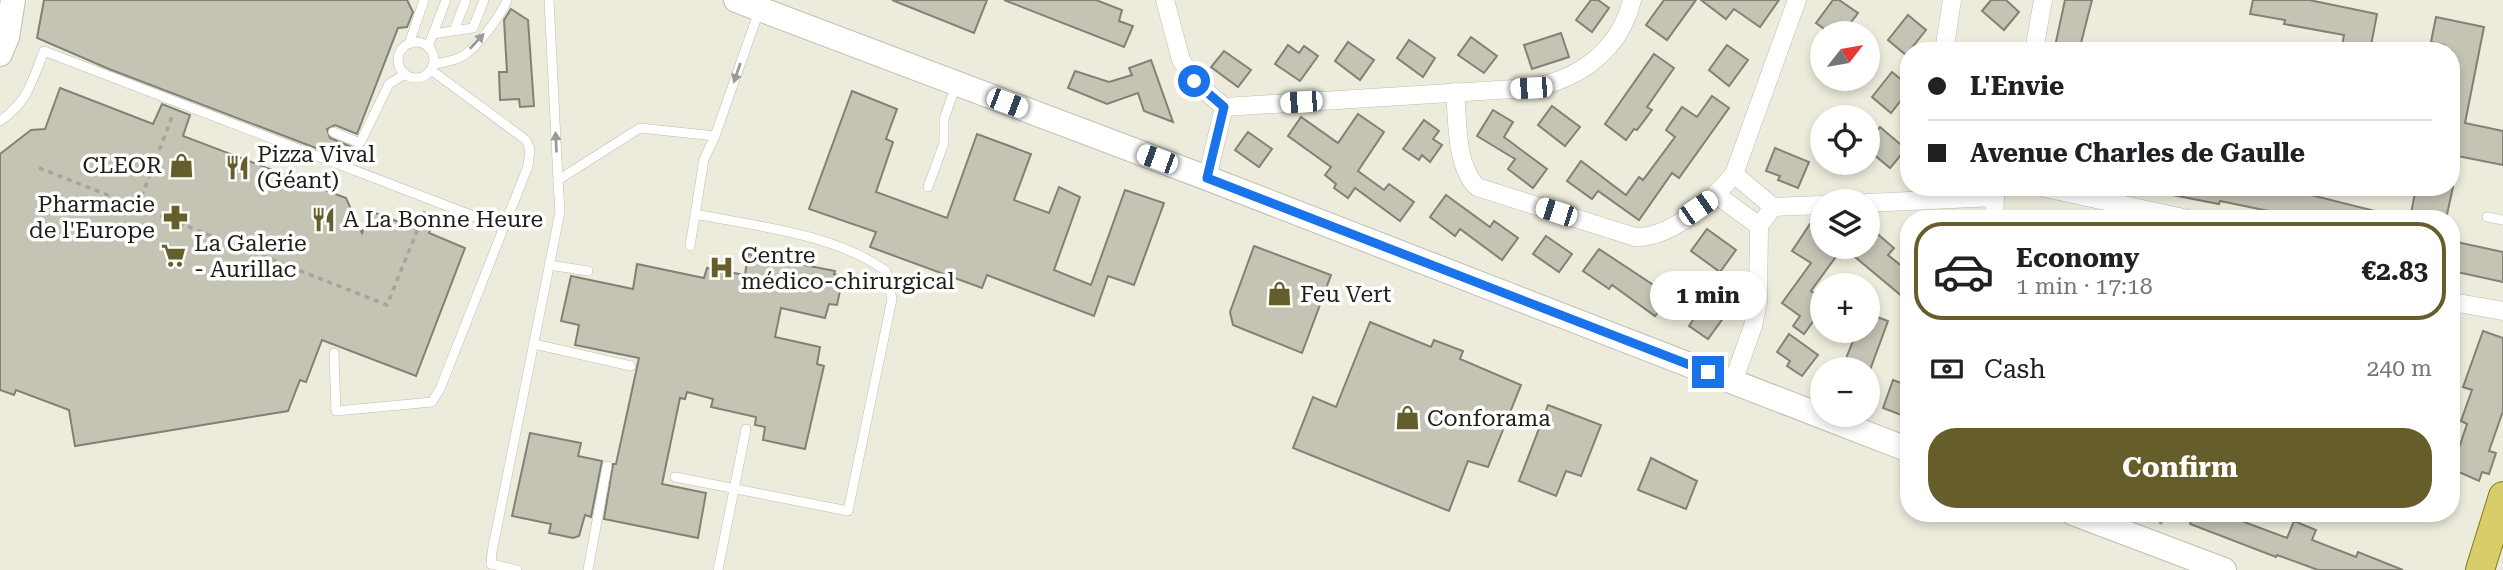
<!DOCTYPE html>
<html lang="en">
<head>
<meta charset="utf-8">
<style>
	:root { --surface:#fff; --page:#f6f6f6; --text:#202124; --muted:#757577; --line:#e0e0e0; --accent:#655e2b }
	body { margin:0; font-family:"Roboto Serif",serif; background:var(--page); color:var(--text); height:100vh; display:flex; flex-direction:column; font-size:26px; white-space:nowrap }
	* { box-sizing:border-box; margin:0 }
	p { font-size:23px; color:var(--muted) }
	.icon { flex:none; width:38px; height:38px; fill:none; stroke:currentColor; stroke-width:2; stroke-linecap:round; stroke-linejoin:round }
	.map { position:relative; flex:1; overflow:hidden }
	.side { position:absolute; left:1900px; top:210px; width:560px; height:312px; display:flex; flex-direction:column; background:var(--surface); border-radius:28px; box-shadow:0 4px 10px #0003 }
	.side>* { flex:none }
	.top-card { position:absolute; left:1900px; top:42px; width:560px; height:154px; border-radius:28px; box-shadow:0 4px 10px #0003; display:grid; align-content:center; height:154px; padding:0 28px; background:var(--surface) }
	.needle { width:46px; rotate:59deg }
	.tools { position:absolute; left:1810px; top:21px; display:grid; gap:14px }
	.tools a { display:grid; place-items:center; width:70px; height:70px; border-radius:50%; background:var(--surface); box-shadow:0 4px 10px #0003; font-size:35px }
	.end { position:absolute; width:32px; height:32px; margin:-16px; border:9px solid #1a73e8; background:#fff; box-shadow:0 0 0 4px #fff }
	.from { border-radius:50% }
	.bubble { position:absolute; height:49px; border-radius:24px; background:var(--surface); box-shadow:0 4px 10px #0003; font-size:23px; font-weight:700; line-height:49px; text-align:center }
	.car { position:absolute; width:21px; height:42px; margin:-21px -10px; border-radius:9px; box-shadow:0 0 5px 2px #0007; background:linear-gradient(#fff 24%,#345 0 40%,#fff 0 76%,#345 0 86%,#fff 0) }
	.top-card b { display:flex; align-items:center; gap:24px; height:66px; font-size:26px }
	.top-card b+b { border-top:2px solid var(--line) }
	.top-card i { width:18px; height:18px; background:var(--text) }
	ul { padding:12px 0 0; list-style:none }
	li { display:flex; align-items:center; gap:21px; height:98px; margin:0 14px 10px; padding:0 14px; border:4px solid transparent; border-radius:28px }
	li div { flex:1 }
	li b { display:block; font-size:26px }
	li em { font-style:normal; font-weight:700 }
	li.active { border-color:var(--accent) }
	li>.icon { width:63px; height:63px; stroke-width:1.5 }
	.pay { display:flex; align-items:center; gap:18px; height:77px; padding:0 28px; font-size:26px }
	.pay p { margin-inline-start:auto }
	.action { display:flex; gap:14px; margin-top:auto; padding:14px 28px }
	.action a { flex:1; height:80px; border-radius:28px; background:var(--accent); color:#fff; font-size:28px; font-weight:700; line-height:80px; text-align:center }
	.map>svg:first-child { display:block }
</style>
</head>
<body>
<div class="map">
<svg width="2503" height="570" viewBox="0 0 2503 570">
	<rect width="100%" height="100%" fill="#edecdc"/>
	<g fill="#c4c3b4" stroke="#828173" stroke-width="2">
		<path d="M44,0H407L413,12L407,27L398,28L357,134L335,125L327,129L330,138L352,147L347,160L109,69L37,38Z"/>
		<path d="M892,0H987L974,33Z"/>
		<path d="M1004,0H1096L1122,10L1119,21L1133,26L1124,47Z"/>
		<path d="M1591,0H1598L1609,8L1592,32L1576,20Z"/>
		<path d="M1664,0H1696L1667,40L1646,25Z"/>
		<path d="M1701,0H1779L1760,27L1734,9L1726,19Z"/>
		<path d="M1833,0H1839L1858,13L1843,33H1830L1816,23Z"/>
		<path d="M1991,0H2006L2019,12L2004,30L1982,11Z"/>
		<path d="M2065,0H2092L2079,51H2054Z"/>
		<path d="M2253,0H2309L2377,14L2370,51H2341L2344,35L2284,24L2285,20L2250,14Z"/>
		<path d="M511,9L528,20L534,106L520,107L519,99L500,100L499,72H507L504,20Z"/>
		<path d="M1908,15L1926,30L1906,55L1888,40Z"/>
		<path d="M2436,17L2484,27L2465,123L2503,131V165L2452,155V51H2442L2444,45L2431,42Z"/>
		<path d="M1561,33L1569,57L1532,69L1524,45Z"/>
		<path d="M1471,37L1497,56L1484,73L1458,55Z"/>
		<path d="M1409,40L1435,58L1423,77L1397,58Z"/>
		<path d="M1348,42L1374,60L1360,80L1335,61Z"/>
		<path d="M1288,45L1299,53L1304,46L1318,56L1300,81L1275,64Z"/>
		<path d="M1727,45L1748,60L1729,86L1709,70Z"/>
		<path d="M1224,51L1251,70L1238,87L1211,67Z"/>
		<path d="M1654,54L1674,68L1647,107L1652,110L1637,130L1634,129L1626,140L1605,124Z"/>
		<path d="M1151,60L1173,122L1144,111L1138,93L1107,104L1068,88L1075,71L1109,82L1132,75L1129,68Z"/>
		<path d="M1892,72L1909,86V90L1891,113L1872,97Z"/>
		<path d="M60,88L153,124L162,104L190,115L183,136L346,198L362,233L370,211L407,225L410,216L432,224L429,233L465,248L416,376L322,340L306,382L300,380L288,411L75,446L69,410L16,390L14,395L0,390V154L31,130L45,129Z"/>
		<path d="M852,91L897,109L886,139L893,142L876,192L947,218L977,134L1031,154L1014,200L1049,213L1059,187L1080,197L1054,270L1091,285L1125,190L1164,203L1134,285L1108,276L1094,316L987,275L982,288L870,247L876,232L809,209Z"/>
		<path d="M1712,96L1729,108L1679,178L1672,173L1639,220L1598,191L1592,199L1567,181L1581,161L1626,195L1639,177L1643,180L1675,137L1666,130L1682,107L1697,117Z"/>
		<path d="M1552,106L1580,127L1565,146L1538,125Z"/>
		<path d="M1493,110L1513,122L1504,137L1547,169L1533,188L1508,169L1515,159L1477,136Z"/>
		<path d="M1358,114L1384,132L1358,171L1384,190L1389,184L1414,202L1400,221L1355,188L1348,198L1334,188L1336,184L1325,175L1331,167L1288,136L1301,117L1338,143Z"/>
		<path d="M1424,120L1439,131L1433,139L1442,145L1430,162L1422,155L1419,160L1403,149Z"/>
		<path d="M1880,127L1906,149L1890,168L1867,149V142Z"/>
		<path d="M1248,132L1272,149L1259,167L1235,150Z"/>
		<path d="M1775,148L1809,162L1798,188L1778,180L1780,176L1766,171Z"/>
		<path d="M2167,187H2279L2379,212V219H2307L2220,201L2219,204L2167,194Z"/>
		<path d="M2416,187H2453L2446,219H2410Z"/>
		<path d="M1446,195L1490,227L1494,221L1518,238L1502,260L1460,229L1455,236L1430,217Z"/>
		<path d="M1810,224L1822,232V247H1843L1811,291L1822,298V309L1804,334L1793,326L1800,316L1782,303L1811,263L1792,251Z"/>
		<path d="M1867,225L1894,248L1888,255L1909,272V302L1843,247H1867Z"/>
		<path d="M1707,229L1736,250L1720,272L1691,251Z"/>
		<path d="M1546,236L1572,254L1559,272L1533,254Z"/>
		<path d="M2452,241L2503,252V282L2452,271Z"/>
		<path d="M1254,246L1331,275L1302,353L1233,325L1230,312Z"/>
		<path d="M1599,249L1670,296L1655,316L1612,285L1609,289L1583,271Z"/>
		<path d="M748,254L835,271L834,274L843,277L837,305L829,304L825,318L781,308L775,337L820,347L817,364L824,366L805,449L763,440L765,427L755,425L756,417L711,407L713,399L687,392L685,399L680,398L662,484L706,493L698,538L604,519L613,464H616L639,358L575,345L579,325L561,321L571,276L633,289L637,264L704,278L707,268L745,275Z"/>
		<path d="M1709,297L1729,310L1708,339L1689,326Z"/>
		<path d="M1867,313L1888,321L1870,370L1845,361L1857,331H1867Z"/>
		<path d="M1370,322L1431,347L1434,340L1463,351L1460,359L1521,385L1488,467L1468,461L1449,511L1293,448L1313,397L1336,407Z"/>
		<path d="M2483,331L2503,338V411L2489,451L2496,453L2489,474L2482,472L2479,481L2452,469L2467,424L2461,421L2472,390L2463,387Z"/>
		<path d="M1789,334L1818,355L1802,376L1787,366L1790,361L1777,352Z"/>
		<path d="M1893,380L1909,386V418L1883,408Z"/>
		<path d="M1548,405L1601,425L1581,476L1566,471L1556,496L1519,481Z"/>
		<path d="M530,433L581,443L578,456L602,461L591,517L585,515L579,536L573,538L549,533L551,524L512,516Z"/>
		<path d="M1651,458L1697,481L1686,509L1638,490Z"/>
		<path d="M2194,513H2247L2244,522L2287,538L2294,521L2316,530L2312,540L2356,557L2358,552L2403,570H2318L2277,555L2276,557L2190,524Z"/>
	</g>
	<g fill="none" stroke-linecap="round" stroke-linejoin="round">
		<defs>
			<g id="lane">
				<path d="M549,0L558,180L640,128L715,136L759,11"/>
				<path d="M454,30L466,0"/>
				<path d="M433,34L473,28L484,0"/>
				<circle cx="416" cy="60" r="18"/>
				<path d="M409,44L424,0"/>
				<path d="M428,47L446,0"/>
				<path d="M433,65C442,62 453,61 461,57C476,49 501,16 507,0"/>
				<path d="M0,121C28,102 32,81 44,51L502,227"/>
				<path d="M333,132L360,143L389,84L405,74"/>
				<path d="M928,187L944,143V119L956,85"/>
				<path d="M2487,217L2503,220"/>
				<path d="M690,246L704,159L715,136"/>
				<path d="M549,265L588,271"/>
				<path d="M534,344L631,366"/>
				<path d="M334,353L336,411L432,402L440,389L528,166L530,149L526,140L431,70"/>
				<path d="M675,477L848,511L892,299L886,271C835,234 756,226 695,214"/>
				<path d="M517,570L491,564L492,552L560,212L558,180"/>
				<path d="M588,570L607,466"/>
				<path d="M718,570L746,429"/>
			</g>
			<g id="street">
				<path d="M1165,0L1181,60L1194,81L1224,107"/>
				<path d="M1944,51L1952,0"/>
				<path d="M2034,51L2043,0"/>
				<path d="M1455,92C1458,121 1455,165 1477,187L1635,237C1670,239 1713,200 1734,174L1797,0"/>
				<path d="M1734,174L1773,207L1822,205"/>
				<path d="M1207,178L1224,107L1531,88C1580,79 1620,50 1632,0"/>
				<path d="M2041,187L2188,219"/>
				<path d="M1717,195L1759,226"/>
				<path d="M1867,203L1995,197"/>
				<path d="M1994,219L1995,197"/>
				<path d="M2452,302L2503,311"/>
				<path d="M1733,382L1753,326L1758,302L1759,226L1773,207"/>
			</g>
			<g id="secondary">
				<path d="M736,0L1207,178L1909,450"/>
				<path d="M0,54L7,37L13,0"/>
				<path d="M2073,513L2224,570"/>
			</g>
			<path id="primary" d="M2480,570L2503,496"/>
		</defs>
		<use href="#lane" stroke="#bebcae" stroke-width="10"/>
		<use href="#street" stroke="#bebcae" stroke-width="19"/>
		<use href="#secondary" stroke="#bebcae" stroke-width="26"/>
		<use href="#primary" stroke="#857a0e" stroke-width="30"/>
		<g stroke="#a5a598" stroke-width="3.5" stroke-dasharray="5 5" stroke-linecap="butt">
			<path d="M39,168L387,305L426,209"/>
			<path d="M138,206L173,114"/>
			<path d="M2160,524L2165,513"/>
		</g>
		<use href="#lane" stroke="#fff" stroke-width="9"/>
		<use href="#street" stroke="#fff" stroke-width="18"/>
		<use href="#secondary" stroke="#fff" stroke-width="24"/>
		<use href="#primary" stroke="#d7cd6b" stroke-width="28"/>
	</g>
	<defs><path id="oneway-solid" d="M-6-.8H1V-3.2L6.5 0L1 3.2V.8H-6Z" transform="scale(1.75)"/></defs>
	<g fill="#9a9a98">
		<use href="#oneway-solid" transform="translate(477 41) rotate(-47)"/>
		<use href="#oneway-solid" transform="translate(737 73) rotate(109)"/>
		<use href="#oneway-solid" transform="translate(556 142) rotate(-93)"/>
	</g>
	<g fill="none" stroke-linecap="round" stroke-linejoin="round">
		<path stroke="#1a73e8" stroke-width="9" d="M1194,81L1224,107L1207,178L1708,372"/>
	</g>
	<defs>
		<symbol id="shop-bare" viewBox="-9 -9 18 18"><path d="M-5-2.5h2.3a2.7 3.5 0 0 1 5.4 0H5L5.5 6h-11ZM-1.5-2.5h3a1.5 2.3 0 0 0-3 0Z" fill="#655e2b" stroke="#fff" stroke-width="2.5" paint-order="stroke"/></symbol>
		<symbol id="restaurant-bare" viewBox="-9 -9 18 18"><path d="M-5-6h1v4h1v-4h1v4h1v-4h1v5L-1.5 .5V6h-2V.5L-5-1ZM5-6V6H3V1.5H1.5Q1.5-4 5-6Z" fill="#655e2b" stroke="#fff" stroke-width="2.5" paint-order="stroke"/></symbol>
		<symbol id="pharmacy-bare" viewBox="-9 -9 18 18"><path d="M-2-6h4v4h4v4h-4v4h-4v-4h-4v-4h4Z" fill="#655e2b" stroke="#fff" stroke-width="2.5" paint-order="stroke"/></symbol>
		<symbol id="supermarket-bare" viewBox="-9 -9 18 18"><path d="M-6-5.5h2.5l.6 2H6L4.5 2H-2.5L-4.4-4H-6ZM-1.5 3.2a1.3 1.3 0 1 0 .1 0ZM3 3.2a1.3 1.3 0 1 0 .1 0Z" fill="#655e2b" stroke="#fff" stroke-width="2.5" paint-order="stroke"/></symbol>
		<symbol id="hospital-bare" viewBox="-9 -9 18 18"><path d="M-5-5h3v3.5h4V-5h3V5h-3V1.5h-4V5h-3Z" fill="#655e2b" stroke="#fff" stroke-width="2.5" paint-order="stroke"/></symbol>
	</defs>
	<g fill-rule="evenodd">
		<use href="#shop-bare" x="164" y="148" width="35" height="35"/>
		<use href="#restaurant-bare" x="220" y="150" width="35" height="35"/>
		<use href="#pharmacy-bare" x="158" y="200" width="35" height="35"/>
		<use href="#restaurant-bare" x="306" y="202" width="35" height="35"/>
		<use href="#supermarket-bare" x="156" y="238" width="35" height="35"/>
		<use href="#hospital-bare" x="704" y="250" width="35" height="35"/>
		<use href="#shop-bare" x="1262" y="276" width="35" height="35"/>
		<use href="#shop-bare" x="1390" y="400" width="35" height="35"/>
	</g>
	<g text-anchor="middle" stroke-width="7" stroke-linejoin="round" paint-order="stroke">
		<g font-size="23" fill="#1f1f19" stroke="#fff" text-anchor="start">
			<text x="257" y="162">Pizza Vival<tspan x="257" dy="26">(Géant)</tspan></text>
			<text x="162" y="173" text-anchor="end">CLEOR</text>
			<text x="155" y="212" text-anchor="end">Pharmacie<tspan x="155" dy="26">de l'Europe</tspan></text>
			<text x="343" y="227">A La Bonne Heure</text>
			<text x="194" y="251">La Galerie<tspan x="194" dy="26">- Aurillac</tspan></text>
			<text x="741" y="263">Centre<tspan x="741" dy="26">médico-chirurgical</tspan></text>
			<text x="1300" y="302">Feu Vert</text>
			<text x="1427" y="426">Conforama</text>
		</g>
	</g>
</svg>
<div class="tools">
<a><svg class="needle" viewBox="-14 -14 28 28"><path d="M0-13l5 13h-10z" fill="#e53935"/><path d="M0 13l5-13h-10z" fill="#757577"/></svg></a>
<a><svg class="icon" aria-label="locate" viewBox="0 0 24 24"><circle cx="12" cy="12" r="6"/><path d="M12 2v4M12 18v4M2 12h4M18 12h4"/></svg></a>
<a><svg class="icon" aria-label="layers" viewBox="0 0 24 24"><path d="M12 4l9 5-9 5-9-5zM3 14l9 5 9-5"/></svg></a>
<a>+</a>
<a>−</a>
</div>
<i class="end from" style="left:1194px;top:81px"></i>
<i class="end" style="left:1708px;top:372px"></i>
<div class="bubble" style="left:1650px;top:271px;width:116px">1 min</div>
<i class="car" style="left:1531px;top:88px;rotate:267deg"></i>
<i class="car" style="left:1301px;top:102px;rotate:266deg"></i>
<i class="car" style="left:1007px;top:103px;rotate:111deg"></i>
<i class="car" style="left:1157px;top:159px;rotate:290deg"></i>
<i class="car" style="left:1698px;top:208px;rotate:55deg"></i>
<i class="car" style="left:1556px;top:212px;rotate:288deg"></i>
<div class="top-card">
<b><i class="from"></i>L'Envie</b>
<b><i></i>Avenue Charles de Gaulle</b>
</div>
<section class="side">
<ul>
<li class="active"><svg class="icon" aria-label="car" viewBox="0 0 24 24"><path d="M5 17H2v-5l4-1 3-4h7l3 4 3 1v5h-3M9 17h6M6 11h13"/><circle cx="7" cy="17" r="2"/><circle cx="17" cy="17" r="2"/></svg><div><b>Economy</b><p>1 min · 17:18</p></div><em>€2.83</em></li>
</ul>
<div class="pay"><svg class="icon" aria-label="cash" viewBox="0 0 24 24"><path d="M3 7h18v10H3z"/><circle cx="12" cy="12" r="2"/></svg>Cash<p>240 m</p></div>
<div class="action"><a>Confirm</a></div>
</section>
</div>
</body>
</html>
